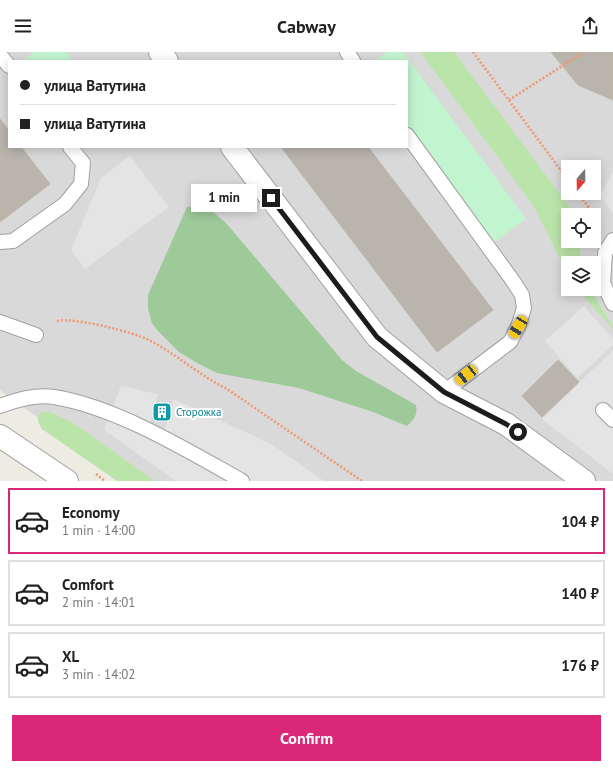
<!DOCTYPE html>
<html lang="en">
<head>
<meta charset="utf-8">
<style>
	:root { --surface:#fff; --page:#f2f2f2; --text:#222; --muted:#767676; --line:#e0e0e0; --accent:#db2777 }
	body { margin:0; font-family:"PT Sans",sans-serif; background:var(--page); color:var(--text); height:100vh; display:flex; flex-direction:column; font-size:15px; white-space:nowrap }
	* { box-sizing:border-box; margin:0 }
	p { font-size:13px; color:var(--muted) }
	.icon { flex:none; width:22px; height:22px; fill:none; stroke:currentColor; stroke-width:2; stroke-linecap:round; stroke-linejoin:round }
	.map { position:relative; height:429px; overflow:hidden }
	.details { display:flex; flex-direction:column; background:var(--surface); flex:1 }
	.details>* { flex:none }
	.top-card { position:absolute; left:8px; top:8px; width:400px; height:88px; border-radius:0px; box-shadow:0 2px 10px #0003; display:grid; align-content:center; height:88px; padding:0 12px; background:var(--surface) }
	.needle { width:26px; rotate:200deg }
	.fabs { position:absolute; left:561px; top:108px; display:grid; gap:8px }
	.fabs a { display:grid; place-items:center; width:40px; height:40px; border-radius:0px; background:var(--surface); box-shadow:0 2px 10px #0003; font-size:20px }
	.end { position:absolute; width:18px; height:18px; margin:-9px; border:5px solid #1c1c1c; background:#fff; box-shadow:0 0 0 2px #fff }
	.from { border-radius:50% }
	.bubble { position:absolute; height:28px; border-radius:0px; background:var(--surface); box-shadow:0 2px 10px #0003; font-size:13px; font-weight:600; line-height:28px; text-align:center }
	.car { position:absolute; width:12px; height:24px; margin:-12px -6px; border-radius:5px; box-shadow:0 0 3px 1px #0007; background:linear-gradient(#f5c518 24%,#345 0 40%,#f5c518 0 76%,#345 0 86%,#f5c518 0) }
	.top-card b { display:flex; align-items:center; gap:14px; height:38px; font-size:15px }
	.top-card b+b { border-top:1px solid var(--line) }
	.top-card i { width:10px; height:10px; background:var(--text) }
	ul { padding:7px 0 0; list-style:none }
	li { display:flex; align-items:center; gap:12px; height:66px; margin:0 8px 6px; padding:0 4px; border:2px solid var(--line); border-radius:0px }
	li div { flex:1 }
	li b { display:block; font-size:15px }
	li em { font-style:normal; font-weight:600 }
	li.selected { border-color:var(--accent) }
	li>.icon { width:36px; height:36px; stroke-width:1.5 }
	.cta { display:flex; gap:8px; margin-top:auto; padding:8px 12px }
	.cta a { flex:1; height:46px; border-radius:0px; background:var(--accent); color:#fff; font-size:16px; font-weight:600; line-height:46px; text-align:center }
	header { display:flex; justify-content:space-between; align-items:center; height:52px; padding:0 12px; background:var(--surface); font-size:18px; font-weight:600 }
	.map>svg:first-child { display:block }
</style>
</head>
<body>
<header><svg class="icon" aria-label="menu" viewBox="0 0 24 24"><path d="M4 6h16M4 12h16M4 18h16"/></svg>Cabway<svg class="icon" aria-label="share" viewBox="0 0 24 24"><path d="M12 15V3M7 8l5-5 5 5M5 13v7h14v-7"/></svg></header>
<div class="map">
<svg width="613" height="429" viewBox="0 0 613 429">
	<rect width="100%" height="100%" fill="#edebe2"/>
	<path fill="#dad9d9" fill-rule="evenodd" d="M0,0H613V429H125L0,338ZM9,9H407V95H9ZM568,115H594V141H568ZM568,163H594V189H568ZM568,211H594V237H568Z"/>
	<g fill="#bbe4aa">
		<path d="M420,0H454L573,160V163H568V189H578L582,211H568V223L533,153Z"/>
		<path d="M577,237H589L613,273V277Z"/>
		<path d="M48,359L75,372L155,429H117L42,377C38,370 36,367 41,360Z"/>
	</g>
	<path fill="#9ec999" d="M197,154L212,159L226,171L342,308L356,319L416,353C418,363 414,367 407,374L373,360L299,336L217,321L197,311L179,300L158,279L152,271L148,257V243L187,155Z"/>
	<g fill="#c1f5cf">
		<path d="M34,0H66L73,9H23Z"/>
		<path d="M388,0H403L526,167L493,191L407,75V9H375Z"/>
	</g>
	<g fill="#e4e4e4">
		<path d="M130,104L169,155L85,217L71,198L101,126Z"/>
		<path d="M613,120V161L600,143Z"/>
		<path d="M584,254L613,287V293L577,326L545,289Z"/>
		<path d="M613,298V422L542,367Z"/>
		<path d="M121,334L158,342L150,372L165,377L173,347L271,392L324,429H176L104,378Z"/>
	</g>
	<g fill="#b9b4ac" stroke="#bdb5a6">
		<path d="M551,0H613V48L578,33Z"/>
		<path d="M0,67L9,79V95H21L50,132L0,170Z"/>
		<path d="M281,95H368L493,258L437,300Z"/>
		<path d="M558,308L579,330L542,365L522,344Z"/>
	</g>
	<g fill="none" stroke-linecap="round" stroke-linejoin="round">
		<defs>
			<g id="service">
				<path d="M347,0L353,9"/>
				<path d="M0,3L9,14"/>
				<path d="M407,83L513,229L522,243L524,256L518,275L510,290L444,340"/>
				<path d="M613,188L605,201L603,231L613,252"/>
				<path d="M0,190L13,189L65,152L81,132L83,111L70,95"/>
				<path d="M0,270L36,283"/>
				<path d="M0,354C17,348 35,342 54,345C116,355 187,398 242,429"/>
				<path d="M603,358L613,368"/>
			</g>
			<g id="minor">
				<path d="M160,0L167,9"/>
				<path d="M232,95L377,285L444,340L506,372L584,429"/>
				<path d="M0,384L67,429"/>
			</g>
		</defs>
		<use href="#service" stroke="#a0a0a0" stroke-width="16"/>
		<use href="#minor" stroke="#a0a0a0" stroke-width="24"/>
		<g stroke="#f09670" stroke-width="2.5" stroke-dasharray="2 2" stroke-linecap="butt">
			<path d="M473,0L568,128"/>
			<path d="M509,48L584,0"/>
			<path d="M578,141L598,168"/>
			<path d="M567,146L569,141"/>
			<path d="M57,269C74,265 133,280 149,288C176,302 199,323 227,337L362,429"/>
			<path d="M96,422L105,429"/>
		</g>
		<use href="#service" stroke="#fff" stroke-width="14"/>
		<use href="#minor" stroke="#fff" stroke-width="22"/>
	</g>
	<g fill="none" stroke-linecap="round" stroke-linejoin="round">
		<path stroke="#1c1c1c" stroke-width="5" d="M271,146L377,285L444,340L506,372L518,380"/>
	</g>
	<defs>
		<symbol id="building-square" viewBox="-11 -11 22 22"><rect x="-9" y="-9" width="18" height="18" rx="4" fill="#0f9aa8" stroke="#fff"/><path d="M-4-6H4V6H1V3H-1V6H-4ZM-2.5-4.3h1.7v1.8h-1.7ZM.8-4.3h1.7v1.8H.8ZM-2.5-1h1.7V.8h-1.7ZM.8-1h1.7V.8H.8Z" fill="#fff"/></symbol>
	</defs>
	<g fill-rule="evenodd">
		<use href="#building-square" x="151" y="349" width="22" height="22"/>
	</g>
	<g text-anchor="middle" stroke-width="4" stroke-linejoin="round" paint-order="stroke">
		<g font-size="11" fill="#0d838f" stroke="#fff" text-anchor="start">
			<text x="176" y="364">Сторожка</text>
		</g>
	</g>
</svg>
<div class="fabs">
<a><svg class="needle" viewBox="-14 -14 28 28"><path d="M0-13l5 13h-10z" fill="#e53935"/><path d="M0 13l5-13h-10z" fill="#767676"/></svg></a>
<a><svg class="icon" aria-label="locate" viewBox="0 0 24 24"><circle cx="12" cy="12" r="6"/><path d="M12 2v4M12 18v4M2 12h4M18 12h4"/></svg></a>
<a><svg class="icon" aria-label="layers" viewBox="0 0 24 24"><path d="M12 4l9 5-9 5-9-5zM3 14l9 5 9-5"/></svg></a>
</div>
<i class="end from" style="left:518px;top:380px"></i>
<i class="end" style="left:271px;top:146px"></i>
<div class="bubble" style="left:191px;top:132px;width:66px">1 min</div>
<i class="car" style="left:518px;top:275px;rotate:211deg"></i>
<i class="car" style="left:466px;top:323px;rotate:232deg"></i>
<div class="top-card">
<b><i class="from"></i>улица Ватутина</b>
<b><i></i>улица Ватутина</b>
</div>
</div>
<section class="details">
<ul>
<li class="selected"><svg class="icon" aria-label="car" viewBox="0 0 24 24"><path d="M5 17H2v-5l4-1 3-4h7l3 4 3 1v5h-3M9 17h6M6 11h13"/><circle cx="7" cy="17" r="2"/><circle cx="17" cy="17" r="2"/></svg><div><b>Economy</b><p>1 min · 14:00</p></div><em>104 ₽</em></li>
<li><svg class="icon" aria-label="car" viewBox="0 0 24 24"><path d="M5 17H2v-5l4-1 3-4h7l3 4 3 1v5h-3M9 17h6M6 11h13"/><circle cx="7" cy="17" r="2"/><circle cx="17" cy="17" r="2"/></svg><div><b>Comfort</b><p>2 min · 14:01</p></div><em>140 ₽</em></li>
<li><svg class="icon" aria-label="car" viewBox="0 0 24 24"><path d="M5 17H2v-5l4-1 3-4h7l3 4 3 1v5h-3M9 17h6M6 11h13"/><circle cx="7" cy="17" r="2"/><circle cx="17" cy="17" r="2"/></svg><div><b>XL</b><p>3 min · 14:02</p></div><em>176 ₽</em></li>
</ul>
<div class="cta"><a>Confirm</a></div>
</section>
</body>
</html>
